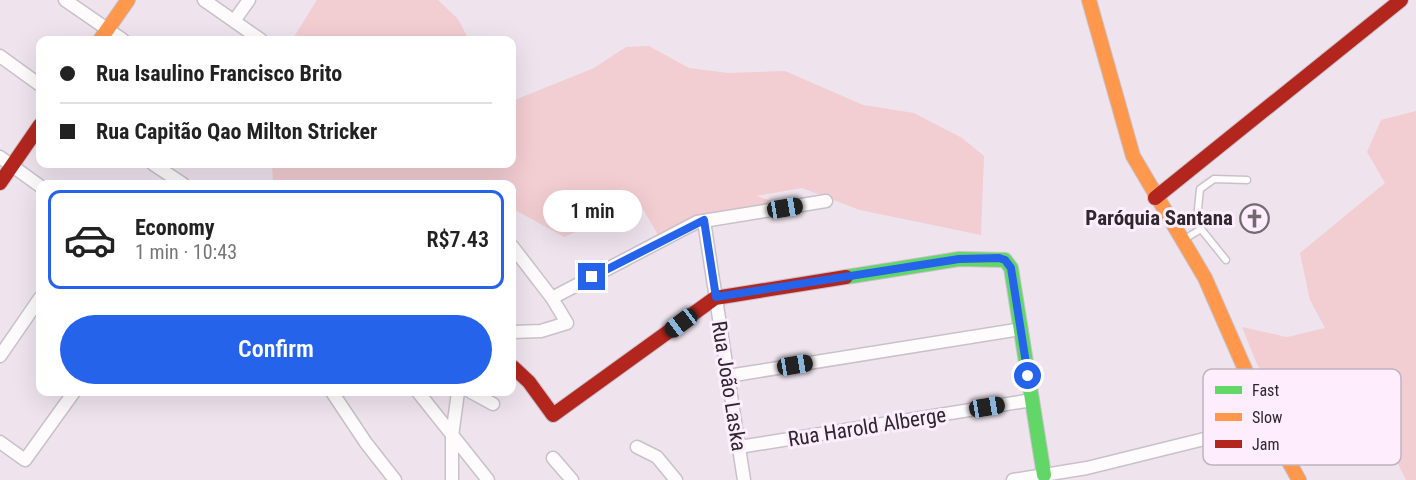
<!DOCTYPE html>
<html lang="en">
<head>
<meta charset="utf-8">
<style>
	:root { --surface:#fff; --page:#f6f6f6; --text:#222; --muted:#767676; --line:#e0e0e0; --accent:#2563eb }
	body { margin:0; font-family:"Roboto Condensed",sans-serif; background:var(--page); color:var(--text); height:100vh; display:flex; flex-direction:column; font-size:22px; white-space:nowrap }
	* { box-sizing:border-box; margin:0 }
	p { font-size:20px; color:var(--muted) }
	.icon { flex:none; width:33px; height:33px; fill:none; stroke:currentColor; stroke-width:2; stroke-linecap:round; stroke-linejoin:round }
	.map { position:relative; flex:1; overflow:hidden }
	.panel { position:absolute; left:36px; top:180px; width:480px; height:216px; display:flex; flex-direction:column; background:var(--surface); border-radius:12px; box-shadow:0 6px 24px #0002 }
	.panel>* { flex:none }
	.hud { position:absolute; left:36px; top:36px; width:480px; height:132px; border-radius:12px; box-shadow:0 6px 24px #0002; display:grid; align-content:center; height:132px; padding:0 24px; background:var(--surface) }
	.end { position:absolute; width:27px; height:27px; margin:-14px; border:8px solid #2563eb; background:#fff; box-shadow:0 0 0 3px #fff }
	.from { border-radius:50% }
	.bubble { position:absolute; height:42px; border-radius:21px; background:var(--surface); box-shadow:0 6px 24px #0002; font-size:20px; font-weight:600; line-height:42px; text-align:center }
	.car { position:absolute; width:18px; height:36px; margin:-18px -9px; border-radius:8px; box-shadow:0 0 4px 2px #0007; background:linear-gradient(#222 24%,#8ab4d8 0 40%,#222 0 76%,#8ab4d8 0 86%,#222 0) }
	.hud b { display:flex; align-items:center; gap:21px; height:57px; font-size:22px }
	.hud b+b { border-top:2px solid var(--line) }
	.hud i { width:15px; height:15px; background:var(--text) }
	ul { padding:10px 0 0; list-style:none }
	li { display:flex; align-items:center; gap:18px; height:99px; margin:0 12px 9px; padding:0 12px; border:3px solid transparent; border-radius:12px }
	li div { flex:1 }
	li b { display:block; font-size:22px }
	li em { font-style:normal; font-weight:600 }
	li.current { border-color:var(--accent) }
	li>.icon { width:54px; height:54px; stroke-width:1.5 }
	.primary-button { display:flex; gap:12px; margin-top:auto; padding:12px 24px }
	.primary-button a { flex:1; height:69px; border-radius:36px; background:var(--accent); color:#fff; font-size:24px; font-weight:600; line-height:69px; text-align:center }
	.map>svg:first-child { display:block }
</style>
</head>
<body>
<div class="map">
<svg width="1416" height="480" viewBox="0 0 1416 480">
	<rect width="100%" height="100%" fill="#efe4ee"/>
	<g fill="#f2cdd2">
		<path d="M317,0H438L458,19L469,40H292Z"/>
		<path d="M649,46L689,68L729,73L785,71L863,105L914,113L962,138L984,156L981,235L860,210L802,188L756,196L778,203L699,215L658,235L636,197L617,214L564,237L517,211L512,214V184H273L272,164H512V101L594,68L626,47Z"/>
		<path d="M1416,111V480H1406L1357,380L1319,399L1275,394L1257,364L1242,327L1287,337L1325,328L1310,300L1300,253L1385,183L1367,152L1381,120Z"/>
	</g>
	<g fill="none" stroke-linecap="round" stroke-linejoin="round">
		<defs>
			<g id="lane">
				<path d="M1183,240L1201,229"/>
				<path d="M1226,260L1201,229L1197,219L1200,189L1214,179L1247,180"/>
			</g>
			<g id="street">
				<path d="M65,0L123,40"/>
				<path d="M204,0L261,40"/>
				<path d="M234,21L249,0"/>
				<path d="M0,56L40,85"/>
				<path d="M0,157L40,186"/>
				<path d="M153,164L183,184"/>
				<path d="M704,221L744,480"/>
				<path d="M512,246L552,298L567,323L541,331L512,332"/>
				<path d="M552,298L697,222L826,201"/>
				<path d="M0,356L40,298"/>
				<path d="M728,376L1021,329"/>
				<path d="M332,392L366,443L395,480"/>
				<path d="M418,392L488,480"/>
				<path d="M471,392L493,404"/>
				<path d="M0,442L25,460L74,392"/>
				<path d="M637,447L657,457L676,480"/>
				<path d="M739,447L1032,400"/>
				<path d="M553,458L572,480"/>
				<path d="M452,480V436L458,392"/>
				<path d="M1013,480L1087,468L1269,423"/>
			</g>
			<path id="fast" d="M846,277L959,259L1005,260L1011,268L1044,475"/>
			<g id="slow">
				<path d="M1089,0L1133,156L1205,278L1272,431L1299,480"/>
				<path d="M100,40L128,0"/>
			</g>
			<g id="jam">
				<path d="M0,183L40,125"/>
				<path d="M1155,198L1401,0"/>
				<path d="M513,367L529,382L553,415L715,298L846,277"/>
			</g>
		</defs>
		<use href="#lane" stroke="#c9c1c9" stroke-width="9"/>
		<use href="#street" stroke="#c9c1c9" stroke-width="15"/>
		<use href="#fast" stroke="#c9c1c9" stroke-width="16"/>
		<use href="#slow" stroke="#c9c1c9" stroke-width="16"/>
		<use href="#jam" stroke="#c9c1c9" stroke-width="16"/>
		<use href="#lane" stroke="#fdfbfc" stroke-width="6"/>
		<use href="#street" stroke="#fdfbfc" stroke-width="12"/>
		<use href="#fast" stroke="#63d668" stroke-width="14"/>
		<use href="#slow" stroke="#ff974d" stroke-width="14"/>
		<use href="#jam" stroke="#b3261e" stroke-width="14"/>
	</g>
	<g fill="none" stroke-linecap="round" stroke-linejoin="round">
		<path stroke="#2563eb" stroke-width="8" d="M592,277L704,220L716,297L959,259L999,258L1005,260L1011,268L1028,376"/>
	</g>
	<defs>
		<symbol id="church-ring" viewBox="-11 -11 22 22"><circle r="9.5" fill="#feeefd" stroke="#726971" stroke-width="1.5"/><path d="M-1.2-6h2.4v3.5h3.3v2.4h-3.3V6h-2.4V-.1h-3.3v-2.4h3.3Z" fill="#726971"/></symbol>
	</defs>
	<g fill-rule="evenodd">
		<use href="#church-ring" x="1238" y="202" width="33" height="33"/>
	</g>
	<g text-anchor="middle" stroke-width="6" stroke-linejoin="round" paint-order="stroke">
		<g font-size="21" font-weight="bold" fill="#2e272e" stroke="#feeefd" text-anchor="end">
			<text x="1233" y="225">Paróquia Santana</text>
		</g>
		<g font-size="21" fill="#2e272e" stroke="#feeefd">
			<text transform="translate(729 386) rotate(81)" y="7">Rua João Laska</text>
			<text transform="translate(867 427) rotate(-9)" y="7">Rua Harold Alberge</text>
		</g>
	</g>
	<rect x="1203" y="369" width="198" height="96" rx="9" fill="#feeefd" stroke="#c0b2bf" stroke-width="1.5"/>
	<rect x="1215" y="386" width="27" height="8" fill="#63d668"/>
	<rect x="1215" y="413" width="27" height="8" fill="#ff974d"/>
	<rect x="1215" y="440" width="27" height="8" fill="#b3261e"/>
	<g font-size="16" fill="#2e272e">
		<text x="1252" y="396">Fast</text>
		<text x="1252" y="423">Slow</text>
		<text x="1252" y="450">Jam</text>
	</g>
</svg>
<i class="end from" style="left:1028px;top:376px"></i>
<i class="end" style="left:592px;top:277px"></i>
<div class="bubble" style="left:543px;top:190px;width:99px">1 min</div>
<i class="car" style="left:785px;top:208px;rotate:81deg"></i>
<i class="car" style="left:681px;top:323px;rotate:233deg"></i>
<i class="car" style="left:795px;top:365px;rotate:81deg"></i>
<i class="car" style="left:987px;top:407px;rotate:81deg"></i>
<div class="hud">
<b><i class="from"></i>Rua Isaulino Francisco Brito</b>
<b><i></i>Rua Capitão Qao Milton Stricker</b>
</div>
<section class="panel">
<ul>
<li class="current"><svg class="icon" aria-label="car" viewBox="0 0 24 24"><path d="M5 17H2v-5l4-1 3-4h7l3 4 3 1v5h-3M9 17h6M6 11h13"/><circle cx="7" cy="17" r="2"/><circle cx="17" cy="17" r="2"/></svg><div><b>Economy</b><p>1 min · 10:43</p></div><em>R$7.43</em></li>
</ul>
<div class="primary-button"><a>Confirm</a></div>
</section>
</div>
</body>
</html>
